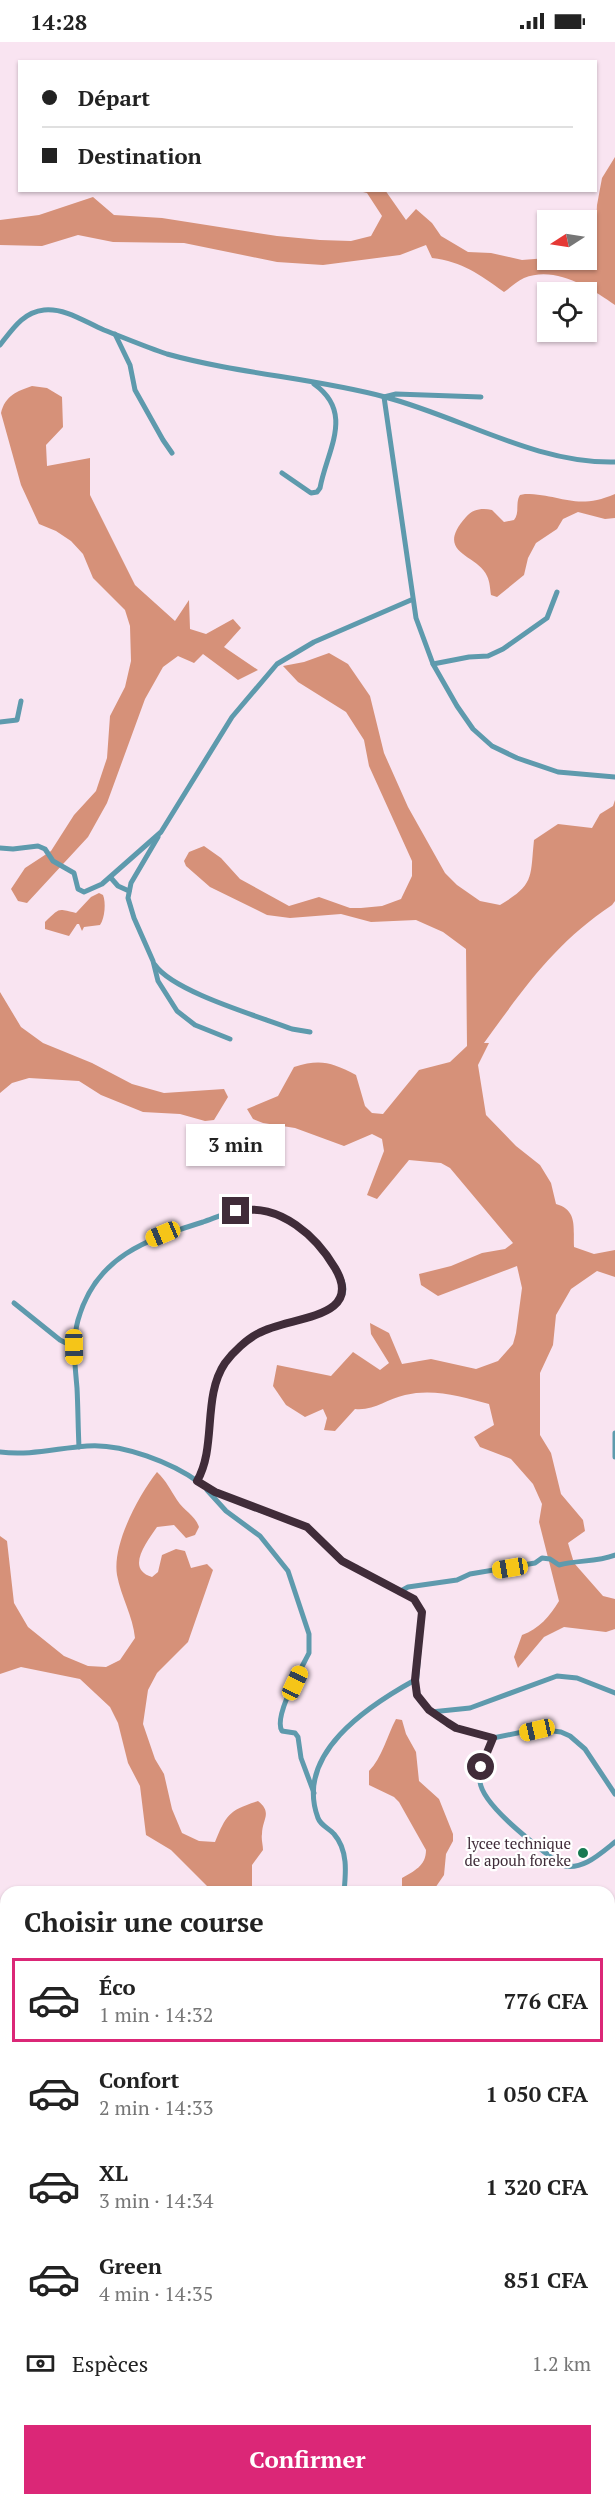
<!DOCTYPE html>
<html lang="fr">
<head>
<meta charset="utf-8">
<style>
	:root { --surface:#fff; --page:#f2f2f2; --text:#222; --muted:#767676; --line:#e0e0e0; --accent:#db2777 }
	body { margin:0; font-family:"PT Serif",serif; background:var(--page); color:var(--text); height:100vh; display:flex; flex-direction:column; font-size:22px; white-space:nowrap }
	* { box-sizing:border-box; margin:0 }
	p { font-size:20px; color:var(--muted) }
	.icon { flex:none; width:33px; height:33px; fill:none; stroke:currentColor; stroke-width:2; stroke-linecap:round; stroke-linejoin:round }
	.map { position:relative; flex:1; overflow:hidden }
	.panel { position:absolute; left:0px; top:1844px; width:615px; height:620px; display:flex; flex-direction:column; background:var(--surface); border-radius:18px 18px 0 0; box-shadow:0 2px 4px #0004 }
	.panel>* { flex:none }
	.guide { position:absolute; left:18px; top:18px; width:579px; height:132px; border-radius:0px; box-shadow:0 2px 4px #0004; display:grid; align-content:center; height:132px; padding:0 24px; background:var(--surface) }
	.needle { width:39px; rotate:258deg }
	.tools { position:absolute; left:537px; top:168px; display:grid; gap:12px }
	.tools a { display:grid; place-items:center; width:60px; height:60px; border-radius:0px; background:var(--surface); box-shadow:0 2px 4px #0004; font-size:30px }
	.end { position:absolute; width:27px; height:27px; margin:-14px; border:8px solid #402c39; background:#fff; box-shadow:0 0 0 3px #fff }
	.from { border-radius:50% }
	.bubble { position:absolute; height:42px; border-radius:0px; background:var(--surface); box-shadow:0 2px 4px #0004; font-size:20px; font-weight:700; line-height:42px; text-align:center }
	.car { position:absolute; width:18px; height:36px; margin:-18px -9px; border-radius:8px; box-shadow:0 0 4px 2px #0007; background:linear-gradient(#f5c518 24%,#345 0 40%,#f5c518 0 76%,#345 0 86%,#f5c518 0) }
	.guide b { display:flex; align-items:center; gap:21px; height:57px; font-size:22px }
	.guide b+b { border-top:2px solid var(--line) }
	.guide i { width:15px; height:15px; background:var(--text) }
	ul { padding:0; list-style:none }
	li { display:flex; align-items:center; gap:18px; height:84px; margin:0 12px 9px; padding:0 12px; border:3px solid transparent; border-radius:0px }
	li div { flex:1 }
	li b { display:block; font-size:22px }
	li em { font-style:normal; font-weight:700 }
	li.on { border-color:var(--accent) }
	li>.icon { width:54px; height:54px; stroke-width:1.5 }
	h2 { padding:0 24px; font-size:27px; line-height:72px }
	.pay { display:flex; align-items:center; gap:15px; height:66px; padding:0 24px; font-size:22px }
	.pay p { margin-inline-start:auto }
	.cta { display:flex; gap:12px; margin-top:auto; padding:12px 24px }
	.cta a { flex:1; height:69px; border-radius:0px; background:var(--accent); color:#fff; font-size:24px; font-weight:700; line-height:69px; text-align:center }
	.status { display:flex; justify-content:space-between; align-items:center; height:42px; padding:0 30px; background:var(--surface); direction:ltr }
	.status svg { height:16px; fill:currentColor }
	.map>svg:first-child { display:block }
</style>
</head>
<body>
<div class="status"><b>14:28</b><svg viewBox="0 0 49 12"><path d="M0 12V9h3v3zM5 12V6h3v6zM10 12V3h3v9zM15 12V0h3v12zM26 1h20v11H26zM47 4h2v5h-2z"/></svg></div>
<div class="map">
<svg width="615" height="2462" viewBox="0 0 615 2462">
	<rect width="100%" height="100%" fill="#f9e4f1"/>
	<g fill="#f8cfc1">
		<path d="M6,1975V2159L5,2150L0,2147V1980Z"/>
		<path d="M6,2285V2457H108L106,2462H0V2286Z"/>
	</g>
	<g fill="#d69179">
		<path d="M615,115V263C591,246 555,223 524,236C517,239 510,246 504,250C479,232 463,220 432,216L426,203L400,213L323,223L277,220L184,201L113,200L78,193L42,204L0,203V178L39,173L93,155L114,173L162,176L277,194L320,198L351,199L371,194L382,174L367,151L359,149L385,148L406,178L416,167L432,181L441,194L468,210L491,211L522,218L547,216L548,218H586L587,197L596,185L597,163L602,136Z"/>
		<path d="M32,344L47,346L62,355L63,385L46,403L47,424L90,416V453L135,543L175,579L189,558L190,587L206,592L233,577L241,586L224,605L258,628L238,638L203,612L194,621L178,614L163,625L145,657L107,761L88,795L27,861L18,859L11,847L25,826L51,809L74,773L96,749L107,716L110,674L125,645L131,619L130,584L125,568L93,536L83,512L71,499L56,489L39,482L21,443L1,371C5,354 17,349 32,344Z"/>
		<path d="M525,452C562,452 575,469 615,452V476L605,477L578,470L563,477L557,487L536,501L528,516L524,533L497,555L491,553C490,547 490,540 487,534C478,512 433,512 466,475C473,467 482,466 492,468L504,480L514,478C520,471 515,461 520,453Z"/>
		<path d="M329,611L348,622L370,654L384,711L408,765L445,831L457,843L480,859L500,863C535,842 530,836 534,798L558,782L592,786L600,772L613,764L615,758V859L612,863C555,901 524,946 484,1001H489L478,1023L486,1073L516,1104L540,1123L551,1141L556,1162C578,1168 573,1186 574,1205L594,1212L615,1208V1235L597,1229L571,1247L556,1273L553,1303L540,1331V1393L551,1411L561,1452L583,1478L585,1489L568,1501L574,1521L603,1554L615,1557V1587L606,1590L564,1585L544,1595L518,1626L514,1615L522,1593C539,1587 550,1574 559,1559L539,1480L542,1462L533,1442L511,1417L480,1405L474,1395L494,1383L489,1362C462,1355 434,1346 405,1353C387,1357 374,1369 355,1367L335,1389L324,1388L327,1376L323,1367L305,1375L286,1363L273,1344L277,1323L331,1334L353,1310L380,1328L389,1321L371,1292L370,1281L389,1291L402,1322L431,1317L476,1327L498,1319L513,1302L516,1291L522,1246L517,1224L438,1254L421,1243L419,1232L451,1224L482,1211L505,1207L513,1201L450,1126L441,1121L409,1118L377,1157L367,1153L384,1109L382,1097L372,1092L344,1104L295,1086L263,1081L253,1077L247,1067L278,1054L294,1025C320,1017 331,1020 356,1033L365,1064L372,1071L383,1072L419,1028L450,1020L467,1004L466,907L443,890L416,878L371,880L341,872L290,876L267,873L210,845L186,824L184,819L189,810L204,804L221,816L240,837L289,864L319,855L350,866H361L382,864L401,857L412,834V819L369,724L364,698L346,670L298,640L283,624L304,620Z"/>
		<path d="M99,851L103,853C106,860 105,876 100,883L84,885L82,889L79,882H77L69,894L45,887V880C61,865 57,867 76,871L91,855Z"/>
		<path d="M0,950L21,985L43,1001L92,1021L132,1042L164,1051L224,1047L228,1055L214,1078L205,1079L180,1072L143,1070L101,1053L79,1039L29,1036L12,1041L0,1051Z"/>
		<path d="M157,1430C167,1440 170,1447 177,1458C184,1469 195,1473 199,1485L195,1493L186,1496L174,1483L157,1485C147,1500 125,1527 152,1535L158,1530L162,1513L176,1507L185,1509L191,1526L207,1522L213,1528L188,1600L157,1631L148,1648L143,1682L155,1717L164,1732L172,1767L182,1791L199,1799L215,1800C226,1773 229,1768 258,1759C273,1771 262,1777 262,1792C261,1797 263,1803 263,1808L252,1823V1849H212L171,1808L146,1793L140,1744L128,1721L118,1681L110,1665L80,1637L21,1625L0,1632V1494L7,1499L14,1561L28,1585L64,1614L88,1624L106,1625L120,1618L135,1596C133,1574 121,1555 117,1533C112,1502 139,1453 157,1430Z"/>
		<path d="M396,1677L402,1678L406,1692L416,1710L419,1739L439,1757L453,1792V1799L446,1812L444,1833L433,1849H402V1836C414,1829 426,1824 426,1808L399,1760L394,1755L369,1743V1729C382,1716 387,1694 396,1677Z"/>
		<path d="M615,2360V2436L611,2448L615,2453V2458L610,2462H528V2457H609V2366Z"/>
	</g>
	<g fill="none" stroke-linecap="round" stroke-linejoin="round">
		<g stroke="#5e9aad" stroke-width="5">
			<path d="M115,292L130,323L135,348L163,398L172,411"/>
			<path d="M0,303C12,288 23,270 44,268C66,266 85,280 104,288C125,296 146,305 167,312C239,332 314,336 385,355C461,375 536,422 615,420"/>
			<path d="M481,355L396,352L384,355L416,576L433,622L457,664L473,687L492,704L517,716L558,730L615,735"/>
			<path d="M282,431L311,451L317,450L320,446C327,408 355,371 314,342"/>
			<path d="M433,622L469,615L488,614L503,607L547,576L557,550"/>
			<path d="M0,680L17,678L21,659"/>
			<path d="M158,795L131,841L128,856L134,876L153,919L158,939L177,969L195,983L230,997"/>
			<path d="M0,806L13,807L38,804L45,807L53,819L74,831L78,847L84,850L102,842L161,790L232,675L277,622L314,600L411,558"/>
			<path d="M111,836L118,844L129,849"/>
			<path d="M155,923C174,950 258,974 292,987L310,990"/>
			<path d="M14,1261L60,1298L74,1305"/>
			<path d="M615,1391V1415"/>
			<path d="M79,1405C78,1385 78,1365 77,1346C75,1323 72,1300 78,1278C96,1214 146,1198 203,1180C223,1173 243,1163 264,1168C292,1174 312,1194 328,1216C335,1225 347,1241 343,1252C334,1278 280,1278 258,1291C250,1296 241,1304 234,1311C199,1345 219,1402 197,1439"/>
			<path d="M0,1410C30,1414 58,1406 87,1404C122,1401 173,1421 200,1441"/>
			<path d="M204,1444L251,1465L307,1485L342,1519L414,1557L422,1570L416,1646L420,1659L429,1668L456,1686L493,1696L537,1687L561,1690L570,1694L585,1707L615,1752"/>
			<path d="M207,1448L226,1469L260,1494L288,1529L309,1592V1611C301,1627 273,1675 282,1689L295,1691L298,1695L301,1716L314,1751"/>
			<path d="M399,1550L408,1545L457,1538L470,1532L535,1521L542,1516L550,1517L559,1523C578,1518 597,1520 615,1513"/>
			<path d="M431,1670L470,1666L557,1634L577,1636L615,1651"/>
			<path d="M493,1696C486,1709 479,1724 480,1740C483,1765 541,1807 561,1823C581,1830 600,1812 615,1800"/>
			<path d="M344,1850C346,1830 348,1808 334,1792C329,1786 321,1784 318,1776C294,1712 368,1664 415,1638"/>
			<path d="M0,1918L6,1916"/>
			<path d="M0,2334L6,2328"/>
			<path d="M455,2462L456,2457"/>
		</g>
		<g stroke="#1d6f85" stroke-width="8">
			<path d="M0,2140L6,2143"/>
			<path d="M130,2457L133,2462"/>
		</g>
	</g>
	<g fill="none" stroke-linecap="round" stroke-linejoin="round">
		<path stroke="#402c39" stroke-width="8" d="M236,1169C259,1165 277,1170 296,1183C312,1194 325,1209 335,1226C366,1278 288,1274 259,1291C247,1297 233,1310 225,1321C202,1355 217,1405 197,1439L215,1450L307,1485L342,1519L414,1557L422,1570L415,1638L417,1653L429,1668L448,1681L456,1686L493,1696L481,1725"/>
	</g>
	<circle fill="#177a52" stroke="#fff" stroke-width="2" cx="583" cy="1811" r="6"/>
	<g text-anchor="middle" stroke-width="4.5" stroke-linejoin="round" paint-order="stroke">
		<g font-size="15" fill="#402c39" stroke="#fff" text-anchor="end">
			<text x="571" y="1807">lycee technique<tspan x="571" dy="17">de apouh foreke</tspan></text>
		</g>
	</g>
</svg>
<div class="tools">
<a><svg class="needle" viewBox="-14 -14 28 28"><path d="M0-13l5 13h-10z" fill="#e53935"/><path d="M0 13l5-13h-10z" fill="#767676"/></svg></a>
<a><svg class="icon" aria-label="locate" viewBox="0 0 24 24"><circle cx="12" cy="12" r="6"/><path d="M12 2v4M12 18v4M2 12h4M18 12h4"/></svg></a>
</div>
<i class="end from" style="left:481px;top:1725px"></i>
<i class="end" style="left:236px;top:1169px"></i>
<div class="bubble" style="left:186px;top:1082px;width:99px">3 min</div>
<i class="car" style="left:163px;top:1192px;rotate:247deg"></i>
<i class="car" style="left:74px;top:1305px;rotate:179deg"></i>
<i class="car" style="left:510px;top:1526px;rotate:261deg"></i>
<i class="car" style="left:295px;top:1641px;rotate:25deg"></i>
<i class="car" style="left:537px;top:1688px;rotate:257deg"></i>
<div class="guide">
<b><i class="from"></i>Départ</b>
<b><i></i>Destination</b>
</div>
<section class="panel">
<h2>Choisir une course</h2>
<ul>
<li class="on"><svg class="icon" aria-label="car" viewBox="0 0 24 24"><path d="M5 17H2v-5l4-1 3-4h7l3 4 3 1v5h-3M9 17h6M6 11h13"/><circle cx="7" cy="17" r="2"/><circle cx="17" cy="17" r="2"/></svg><div><b>Éco</b><p>1 min · 14:32</p></div><em>776 CFA</em></li>
<li><svg class="icon" aria-label="car" viewBox="0 0 24 24"><path d="M5 17H2v-5l4-1 3-4h7l3 4 3 1v5h-3M9 17h6M6 11h13"/><circle cx="7" cy="17" r="2"/><circle cx="17" cy="17" r="2"/></svg><div><b>Confort</b><p>2 min · 14:33</p></div><em>1 050 CFA</em></li>
<li><svg class="icon" aria-label="car" viewBox="0 0 24 24"><path d="M5 17H2v-5l4-1 3-4h7l3 4 3 1v5h-3M9 17h6M6 11h13"/><circle cx="7" cy="17" r="2"/><circle cx="17" cy="17" r="2"/></svg><div><b>XL</b><p>3 min · 14:34</p></div><em>1 320 CFA</em></li>
<li><svg class="icon" aria-label="car" viewBox="0 0 24 24"><path d="M5 17H2v-5l4-1 3-4h7l3 4 3 1v5h-3M9 17h6M6 11h13"/><circle cx="7" cy="17" r="2"/><circle cx="17" cy="17" r="2"/></svg><div><b>Green</b><p>4 min · 14:35</p></div><em>851 CFA</em></li>
</ul>
<div class="pay"><svg class="icon" aria-label="cash" viewBox="0 0 24 24"><path d="M3 7h18v10H3z"/><circle cx="12" cy="12" r="2"/></svg>Espèces<p>1.2 km</p></div>
<div class="cta"><a>Confirmer</a></div>
</section>
</div>
</body>
</html>
